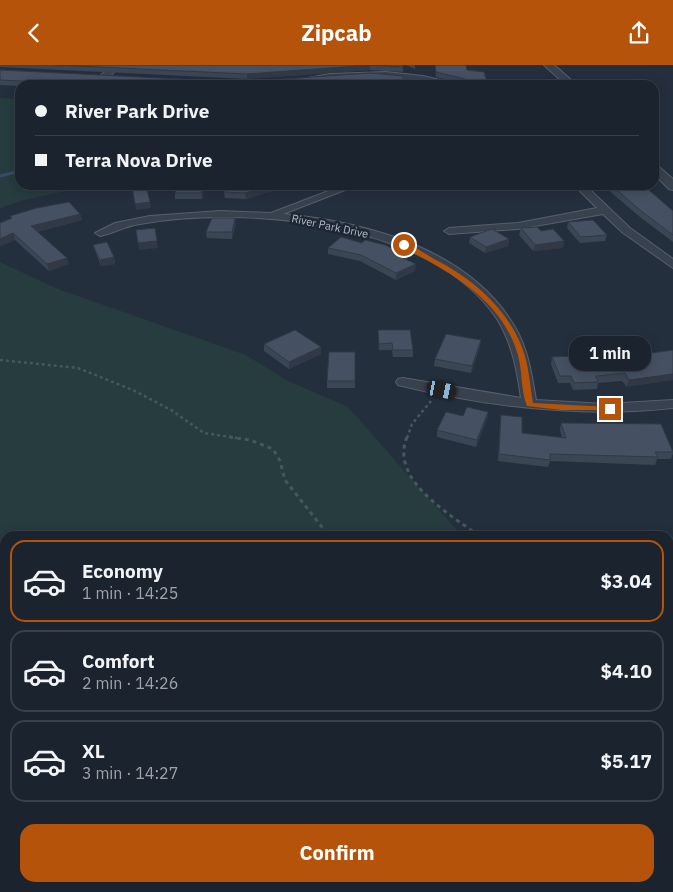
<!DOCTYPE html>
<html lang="en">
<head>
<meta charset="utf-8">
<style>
	:root { --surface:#1b232e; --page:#242b36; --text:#f1f3f6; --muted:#a0a4aa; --line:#39404a; --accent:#b45309 }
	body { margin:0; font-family:"IBM Plex Sans",sans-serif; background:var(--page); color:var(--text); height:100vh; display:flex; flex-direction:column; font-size:19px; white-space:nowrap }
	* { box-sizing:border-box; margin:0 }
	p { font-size:16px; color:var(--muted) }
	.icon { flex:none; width:28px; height:28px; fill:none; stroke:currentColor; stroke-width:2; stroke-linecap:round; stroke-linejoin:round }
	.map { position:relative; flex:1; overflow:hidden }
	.sheet { position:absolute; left:0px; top:466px; width:674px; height:361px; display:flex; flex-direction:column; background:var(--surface); border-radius:15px 15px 0 0; box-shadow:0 2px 12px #0003,0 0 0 1px var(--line) }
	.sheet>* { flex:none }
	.hud { position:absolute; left:15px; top:15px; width:644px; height:110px; border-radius:15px; box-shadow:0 2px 12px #0003,0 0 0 1px var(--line); display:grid; align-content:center; height:110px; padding:0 20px; background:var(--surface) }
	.end { position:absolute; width:22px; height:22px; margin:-11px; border:6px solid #b45309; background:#fff; box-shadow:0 0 0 2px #fff }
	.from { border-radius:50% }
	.bubble { position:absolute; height:35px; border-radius:15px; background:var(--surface); box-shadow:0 2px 12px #0003,0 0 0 1px var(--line); font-size:16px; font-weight:800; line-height:35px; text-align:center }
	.car { position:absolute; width:15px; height:30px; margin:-15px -8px; border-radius:6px; box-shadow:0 0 4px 1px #0007; background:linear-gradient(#222 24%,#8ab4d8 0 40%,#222 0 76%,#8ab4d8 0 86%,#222 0) }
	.hud b { display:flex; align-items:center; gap:18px; height:48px; font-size:19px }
	.hud b+b { border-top:1px solid var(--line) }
	.hud i { width:12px; height:12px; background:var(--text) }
	ul { padding:9px 0 0; list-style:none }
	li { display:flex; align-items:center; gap:15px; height:82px; margin:0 10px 8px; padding:0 10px; border:2px solid var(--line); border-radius:15px }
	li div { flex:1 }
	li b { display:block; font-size:19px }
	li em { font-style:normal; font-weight:800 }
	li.on { border-color:var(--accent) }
	li>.icon { width:45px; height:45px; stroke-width:1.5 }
	.button { display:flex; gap:10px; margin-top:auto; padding:10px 20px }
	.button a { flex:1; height:58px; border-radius:15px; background:var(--accent); color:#fff; font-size:20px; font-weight:800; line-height:58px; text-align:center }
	header { display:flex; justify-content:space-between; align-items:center; height:65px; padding:0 20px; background:var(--accent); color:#fff; font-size:22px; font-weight:800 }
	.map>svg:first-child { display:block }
</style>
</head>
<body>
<header><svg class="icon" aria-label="back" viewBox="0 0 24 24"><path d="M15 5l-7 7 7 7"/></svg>Zipcab<svg class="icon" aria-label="share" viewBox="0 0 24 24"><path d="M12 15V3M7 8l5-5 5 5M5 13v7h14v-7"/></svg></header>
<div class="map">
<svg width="673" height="827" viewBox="0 0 673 827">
	<rect width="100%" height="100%" fill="#242f3e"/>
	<g fill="#263c3f">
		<path d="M0,33L20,34V120H95L28,134L0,143Z"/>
		<path d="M0,197L58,224L246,290L288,316L348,342L462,471H5V822H669V705L673,710V827H0Z"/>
	</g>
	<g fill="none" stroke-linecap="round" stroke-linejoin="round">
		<path stroke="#394c67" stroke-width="3" d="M0,111L20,106"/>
		<path stroke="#394c67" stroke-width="5.5" d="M0,522L5,528"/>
		<path stroke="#394c67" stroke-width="7" d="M669,759L673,761"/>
		<defs>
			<g id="minor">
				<path d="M113,0H121L107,14H101V10Z"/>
				<path d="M386,7L423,11L463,20L386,12L312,15L308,13L330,9Z"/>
				<path d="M344,120H358L283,149C367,157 469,184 515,262C528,284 532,310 536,335L605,339L673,335V343C580,353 488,342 398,320L396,317L398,314L403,313L521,333C517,305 512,278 497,254C433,156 244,140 140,159C125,161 114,168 100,171L95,168L115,158L150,151L220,146L271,148Z"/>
				<path d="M574,120H585L630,163L673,194V203L622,167L603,149L518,164L449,169L444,166L449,163L518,158L597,143Z"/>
			</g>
			<g id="tertiary">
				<path d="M544,0H554L577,20H566Z"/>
				<path d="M654,99L658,101L673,114V125L669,124L654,109Z"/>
			</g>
		</defs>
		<use href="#minor" stroke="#565f6c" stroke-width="2"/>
		<use href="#tertiary" stroke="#565f6c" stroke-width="2"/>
		<g stroke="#44595c" stroke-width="2.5" stroke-dasharray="3 3" stroke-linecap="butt">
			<path d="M0,295L78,303L135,326L171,345L204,368L237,373"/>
			<path d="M407,373L412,359L431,336"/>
		</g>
		<g stroke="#44595c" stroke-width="3" stroke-dasharray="4 4" stroke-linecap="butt">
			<path d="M229,372L250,375L273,384L280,396L285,415L329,471"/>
			<path d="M407,372C389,415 450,449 479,471"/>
		</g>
		<g stroke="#44595c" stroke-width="4.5" stroke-dasharray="5 5" stroke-linecap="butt">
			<path d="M669,607L673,608"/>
			<path d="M669,717L670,731"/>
		</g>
		<use href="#minor" fill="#38414e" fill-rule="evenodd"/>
		<use href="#tertiary" fill="#38414e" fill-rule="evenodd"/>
	</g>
	<g fill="#3b4654">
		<path d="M0,0H403V7L370,5L247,14L0,2Z"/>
		<path d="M406,0H415V4Z"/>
		<path d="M435,0L467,5L488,20H437V14L452,16L436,12Z"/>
		<path d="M0,5L241,17L403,11V20H20V21L0,20Z"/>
		<path d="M177,120H205L202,134H175V128Z"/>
		<path d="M604,120H643L673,146V177L640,152L607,124Z"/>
		<path d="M283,123L246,134L225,133L224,127Z"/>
		<path d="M80,149L82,155L37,167L69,199L49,206L15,175L0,181L11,153L10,151Z"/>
		<path d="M568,157L607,170L605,176L580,178L567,163Z"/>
		<path d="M236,159L232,174L207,173L206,167Z"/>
		<path d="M521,163L541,166L564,176L563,183L533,186L519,170Z"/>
		<path d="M470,172L509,174L508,181L485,188L469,178Z"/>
		<path d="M93,180L114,192L115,199L101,201L95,186Z"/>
		<path d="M328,183L407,191V195L415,206L396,215L360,196L328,189Z"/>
		<path d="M378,265L413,285V292H393L392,285H379Z"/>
		<path d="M264,279L321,282V289L289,304L264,286Z"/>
		<path d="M480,282L471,308L434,301L435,294Z"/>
		<path d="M355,287V323H327V316Z"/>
		<path d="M637,290L627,322L622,316L598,318L597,324L573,325L570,318H558L551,299L552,292Z"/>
		<path d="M488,347L487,354L476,382L437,372V365L463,351Z"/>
		<path d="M501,350L522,368L562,373L560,365L561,358L673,386V388L671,394H657L655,400L550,396L548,402L498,396L500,357Z"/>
	</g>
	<g fill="#303945">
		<path d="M370,0V5L247,14V9Z"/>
		<path d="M360,18V20H341Z"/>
		<path d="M203,120H205L202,134L201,128Z"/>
		<path d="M274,120H283V123L246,134L245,128Z"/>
		<path d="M150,137L151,143L136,145L135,139Z"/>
		<path d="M80,149L82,155L32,168L31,161Z"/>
		<path d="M235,153L236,159L232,174V167Z"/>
		<path d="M13,168L15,175L0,181V174Z"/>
		<path d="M509,174L508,181L485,188L486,182Z"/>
		<path d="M157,176L158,183L139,185L138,178Z"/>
		<path d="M564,176L563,183L533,186L535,180Z"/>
		<path d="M114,192L115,199L101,201L100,195Z"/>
		<path d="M67,193L69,199L49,206L47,199Z"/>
		<path d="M416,199L415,206L396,215V208Z"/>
		<path d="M481,275L480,282L471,308L472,301Z"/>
		<path d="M321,282V289L289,304V297Z"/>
		<path d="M673,309V315L627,322L629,315Z"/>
		<path d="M488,347L487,354L476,382L477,375Z"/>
	</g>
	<g fill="#455162" stroke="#303945">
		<path d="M55,0H403V2L370,0L247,9Z"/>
		<path d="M435,0H466L467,5L484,7L488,20H438L437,14L463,17L465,14L436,7Z"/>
		<path d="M0,5L241,17L370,8L403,11V17L359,16L360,18L341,20H103L0,15Z"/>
		<path d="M146,120L150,137L135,139L132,122Z"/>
		<path d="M177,120H203L201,128H175Z"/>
		<path d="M227,120H274L245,128L224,127Z"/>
		<path d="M611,120H643L673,146V170L641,146Z"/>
		<path d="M69,137L80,149L31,161L67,193L47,199L13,168L0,174V158L12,153L10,151L37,143Z"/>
		<path d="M212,153H235L232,167H206Z"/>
		<path d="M593,155L607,170L581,172L568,157Z"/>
		<path d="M537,162L541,166L553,164L564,176L535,180L521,163Z"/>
		<path d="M155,163L157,176L138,178L136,165Z"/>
		<path d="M492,164L509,174L486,182L470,172Z"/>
		<path d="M341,172L362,178L365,175L385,180L407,191L403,193L416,199L396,208L361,190L328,183Z"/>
		<path d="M107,177L114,192L100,195L93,180Z"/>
		<path d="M295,265L321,282L289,297L264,279Z"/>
		<path d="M378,265H410L413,285H393L392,278L379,279Z"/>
		<path d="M446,269L481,275L472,301L435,294Z"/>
		<path d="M673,285V309L629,315L625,308L596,311L598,317L574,318L571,311H560L552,292L635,288L637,290Z"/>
		<path d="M329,287H355V316H327Z"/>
		<path d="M467,342L488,347L477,375L437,365L446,347L463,351Z"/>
		<path d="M501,350L522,352V368L566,373L561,358L661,359L673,387H655L658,392L550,389V395L499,389Z"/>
	</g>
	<path fill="#b45309" d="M402,179C412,179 427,190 436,195C473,214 509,245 523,285C529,301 530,321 533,338L610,342L613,344L612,345H561L527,341C520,324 523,302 516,284C498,232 448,206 402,182Z"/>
	<g text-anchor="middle" stroke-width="5" stroke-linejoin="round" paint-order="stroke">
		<g font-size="11" fill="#b4bcc9" stroke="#1d2633">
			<text transform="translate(330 161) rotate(12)" y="4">River Park Drive</text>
		</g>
	</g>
</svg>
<i class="end from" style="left:404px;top:180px"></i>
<i class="end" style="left:610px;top:344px"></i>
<div class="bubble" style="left:569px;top:271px;width:82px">1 min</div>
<i class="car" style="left:442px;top:325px;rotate:101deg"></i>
<div class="hud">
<b><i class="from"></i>River Park Drive</b>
<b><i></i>Terra Nova Drive</b>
</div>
<section class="sheet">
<ul>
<li class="on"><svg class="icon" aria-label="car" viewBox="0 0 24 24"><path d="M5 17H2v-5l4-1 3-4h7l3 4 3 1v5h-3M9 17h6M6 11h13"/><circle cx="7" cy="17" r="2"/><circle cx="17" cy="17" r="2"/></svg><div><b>Economy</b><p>1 min · 14:25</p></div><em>$3.04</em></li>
<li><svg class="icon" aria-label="car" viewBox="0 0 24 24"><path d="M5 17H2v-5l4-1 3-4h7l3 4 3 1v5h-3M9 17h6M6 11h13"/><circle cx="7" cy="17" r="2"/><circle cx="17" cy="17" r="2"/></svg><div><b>Comfort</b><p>2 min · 14:26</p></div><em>$4.10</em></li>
<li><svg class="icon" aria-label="car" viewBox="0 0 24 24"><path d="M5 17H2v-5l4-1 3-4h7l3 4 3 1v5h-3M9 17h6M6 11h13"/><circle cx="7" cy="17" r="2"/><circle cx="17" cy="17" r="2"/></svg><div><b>XL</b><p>3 min · 14:27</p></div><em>$5.17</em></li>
</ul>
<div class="button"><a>Confirm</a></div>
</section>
</div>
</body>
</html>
